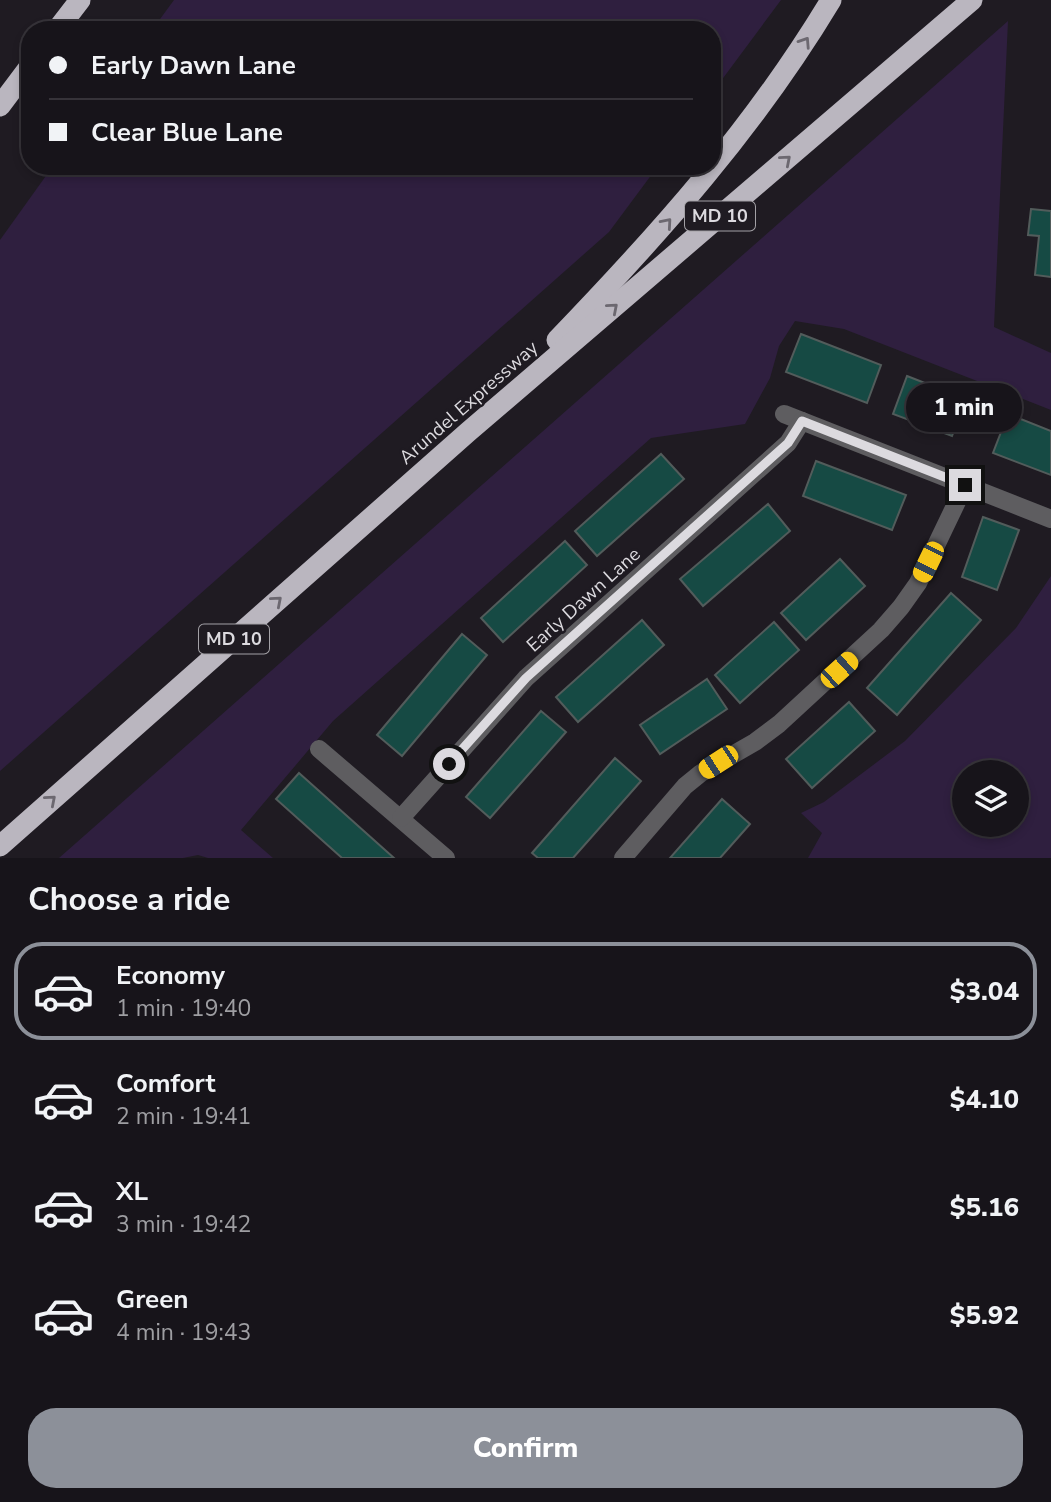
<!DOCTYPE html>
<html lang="en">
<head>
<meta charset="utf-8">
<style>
	:root { --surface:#17141a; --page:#242127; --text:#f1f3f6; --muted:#9e9ea2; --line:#363339; --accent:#8c9099 }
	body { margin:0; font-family:"Nunito Sans",sans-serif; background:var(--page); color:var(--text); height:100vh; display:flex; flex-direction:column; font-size:26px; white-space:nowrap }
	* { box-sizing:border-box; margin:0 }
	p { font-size:23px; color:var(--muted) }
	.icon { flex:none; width:38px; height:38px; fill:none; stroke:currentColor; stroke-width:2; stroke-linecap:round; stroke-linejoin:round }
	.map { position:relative; height:858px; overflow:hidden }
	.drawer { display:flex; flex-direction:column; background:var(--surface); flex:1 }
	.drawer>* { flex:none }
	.banner { position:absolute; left:21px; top:21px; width:700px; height:154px; border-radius:28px; box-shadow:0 4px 10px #0003,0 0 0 2px var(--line); display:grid; align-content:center; height:154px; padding:0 28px; background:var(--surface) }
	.fabs { position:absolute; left:952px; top:760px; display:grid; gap:14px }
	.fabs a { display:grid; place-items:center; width:77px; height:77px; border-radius:50%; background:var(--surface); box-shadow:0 4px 10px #0003,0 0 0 2px var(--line); font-size:35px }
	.end { position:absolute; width:32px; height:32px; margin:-16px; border:9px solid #dcdadf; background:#111; box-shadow:0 0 0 4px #111 }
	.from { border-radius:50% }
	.bubble { position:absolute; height:49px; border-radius:24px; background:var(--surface); box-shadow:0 4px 10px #0003,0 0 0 2px var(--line); font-size:23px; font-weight:800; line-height:49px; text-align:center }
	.car { position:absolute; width:21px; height:42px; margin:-21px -10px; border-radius:9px; box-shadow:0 0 5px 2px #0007; background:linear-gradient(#f5c518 24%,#345 0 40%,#f5c518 0 76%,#345 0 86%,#f5c518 0) }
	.banner b { display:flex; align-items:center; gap:24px; height:66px; font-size:26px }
	.banner b+b { border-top:2px solid var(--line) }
	.banner i { width:18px; height:18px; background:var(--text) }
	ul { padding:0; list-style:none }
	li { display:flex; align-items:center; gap:21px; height:98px; margin:0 14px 10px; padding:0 14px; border:4px solid transparent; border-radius:28px }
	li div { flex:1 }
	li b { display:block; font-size:26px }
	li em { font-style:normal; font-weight:800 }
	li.current { border-color:var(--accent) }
	li>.icon { width:63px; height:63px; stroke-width:1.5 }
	h2 { padding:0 28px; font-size:32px; line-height:84px }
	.cta { display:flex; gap:14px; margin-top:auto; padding:14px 28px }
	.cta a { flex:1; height:80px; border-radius:28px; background:var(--accent); color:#fff; font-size:28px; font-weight:800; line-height:80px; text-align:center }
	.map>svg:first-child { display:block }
</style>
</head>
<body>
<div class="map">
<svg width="1051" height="858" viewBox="0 0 1051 858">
	<rect width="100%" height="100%" fill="#1f1b22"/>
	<g fill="#2f1f3f" fill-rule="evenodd">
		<path d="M174,0H781L712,93V30H152Z"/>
		<path d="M1008,21L994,327L1051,353V410L844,329L795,321L779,346L770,378L745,424L651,438L333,721L241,830L273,858H208L198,855L183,858H59Z"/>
		<path d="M53,166H658L609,232L0,771V240Z"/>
		<path d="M1051,576V858H808L822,833L801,813L824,802L905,741L1016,628ZM964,772H1017V824H964Z"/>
	</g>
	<g fill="#164a44" stroke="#525c5b" stroke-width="2">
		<path d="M1031,209L1051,211V277L1035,275L1039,236L1028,235Z"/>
		<path d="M801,334L881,365L867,403L786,372Z"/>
		<path d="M907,376L966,399L952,436L893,414Z"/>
		<path d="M1008,414L1051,431V475L993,453Z"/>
		<path d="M661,454L684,479L597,556L575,531Z"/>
		<path d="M816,461L906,495L892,530L803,496Z"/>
		<path d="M768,504L790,531L703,606L680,579Z"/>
		<path d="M983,517L1019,530L997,590L962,577Z"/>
		<path d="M565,541L587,565L503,642L481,618Z"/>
		<path d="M840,559L865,586L806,640L781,613Z"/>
		<path d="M951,593L981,620L897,715L867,688Z"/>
		<path d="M642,620L664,645L578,722L556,697Z"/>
		<path d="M774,622L799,650L740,703L715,675Z"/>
		<path d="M462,634L487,655L402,756L377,735Z"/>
		<path d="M707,679L727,709L660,754L640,725Z"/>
		<path d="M849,702L875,731L812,788L786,759Z"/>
		<path d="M541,711L566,732L490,818L466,797Z"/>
		<path d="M615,758L641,781L573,858H538L532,853Z"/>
		<path d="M299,773L394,858H342L276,799Z"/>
		<path d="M722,799L750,824L720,858H670Z"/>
	</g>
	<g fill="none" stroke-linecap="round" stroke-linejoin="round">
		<g stroke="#5e5d60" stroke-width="18">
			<path d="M784,414L1051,519"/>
			<path d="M319,749L446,858"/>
			<path d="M401,818L526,678L788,443L802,421"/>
			<path d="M623,858L685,786L701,773L755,742L779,724L881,630L901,607L918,583L965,485"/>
		</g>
		<g stroke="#bab6bf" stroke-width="21">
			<path d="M57,30L80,0"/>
			<path d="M0,106L30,66"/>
			<path d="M557,340C660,233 754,128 831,0"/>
			<path d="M0,846L468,432L972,0"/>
		</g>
	</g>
	<defs><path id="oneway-chevron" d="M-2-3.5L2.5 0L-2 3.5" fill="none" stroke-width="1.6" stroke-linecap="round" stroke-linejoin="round" transform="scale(1.75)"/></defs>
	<g stroke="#6c6870">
		<use href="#oneway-chevron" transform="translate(805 42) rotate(-57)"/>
		<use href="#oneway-chevron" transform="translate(786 160) rotate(-41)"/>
		<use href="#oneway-chevron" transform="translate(667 223) rotate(-49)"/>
		<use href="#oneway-chevron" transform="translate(613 308) rotate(-41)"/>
		<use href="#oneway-chevron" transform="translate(277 601) rotate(-41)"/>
		<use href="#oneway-chevron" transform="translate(51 800) rotate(-41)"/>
	</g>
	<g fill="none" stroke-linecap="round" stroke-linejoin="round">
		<path stroke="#dcdadf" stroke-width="9" d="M449,764L526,678L788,443L802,421L965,485"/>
	</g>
	<g text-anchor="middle" stroke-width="5" stroke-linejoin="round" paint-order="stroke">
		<g fill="#1f1b22" stroke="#a3a1a6" stroke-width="2">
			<rect x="685" y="201.5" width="70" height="29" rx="5"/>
			<rect x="199" y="624.5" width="70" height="29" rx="5"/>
		</g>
		<g font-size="18" font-weight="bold" fill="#dcdadf">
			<text x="720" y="222">MD 10</text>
			<text x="234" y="645">MD 10</text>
		</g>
		<g font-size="19" fill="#dcdadf" stroke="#1f1b22">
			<text transform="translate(468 402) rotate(-41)" y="7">Arundel Expressway</text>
			<text transform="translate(583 599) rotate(-42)" y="7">Early Dawn Lane</text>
		</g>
	</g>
</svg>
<div class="fabs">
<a><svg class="icon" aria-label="layers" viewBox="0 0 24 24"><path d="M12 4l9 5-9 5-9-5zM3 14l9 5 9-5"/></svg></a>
</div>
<i class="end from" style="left:449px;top:764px"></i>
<i class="end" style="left:965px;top:485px"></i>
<div class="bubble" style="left:906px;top:383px;width:116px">1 min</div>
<i class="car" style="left:928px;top:562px;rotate:206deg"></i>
<i class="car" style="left:839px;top:670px;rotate:48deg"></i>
<i class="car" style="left:718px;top:762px;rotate:237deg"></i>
<div class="banner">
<b><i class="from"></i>Early Dawn Lane</b>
<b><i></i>Clear Blue Lane</b>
</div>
</div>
<section class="drawer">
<h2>Choose a ride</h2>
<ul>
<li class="current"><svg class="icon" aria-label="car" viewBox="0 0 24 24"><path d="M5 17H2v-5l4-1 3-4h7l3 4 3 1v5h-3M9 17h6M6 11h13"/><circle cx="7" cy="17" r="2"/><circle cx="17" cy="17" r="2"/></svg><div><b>Economy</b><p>1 min · 19:40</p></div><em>$3.04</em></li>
<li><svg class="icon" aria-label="car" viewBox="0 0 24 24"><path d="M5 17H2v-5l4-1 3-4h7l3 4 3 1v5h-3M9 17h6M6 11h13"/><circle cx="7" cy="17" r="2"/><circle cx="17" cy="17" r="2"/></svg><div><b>Comfort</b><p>2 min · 19:41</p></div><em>$4.10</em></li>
<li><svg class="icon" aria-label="car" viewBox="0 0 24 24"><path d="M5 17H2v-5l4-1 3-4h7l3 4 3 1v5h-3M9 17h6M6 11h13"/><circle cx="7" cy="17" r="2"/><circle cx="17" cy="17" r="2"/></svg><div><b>XL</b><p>3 min · 19:42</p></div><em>$5.16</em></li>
<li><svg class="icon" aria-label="car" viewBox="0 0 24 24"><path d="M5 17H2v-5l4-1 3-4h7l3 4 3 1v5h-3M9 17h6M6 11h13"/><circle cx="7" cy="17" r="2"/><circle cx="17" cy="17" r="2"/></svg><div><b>Green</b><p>4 min · 19:43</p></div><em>$5.92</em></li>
</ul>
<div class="cta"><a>Confirm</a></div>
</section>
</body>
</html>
